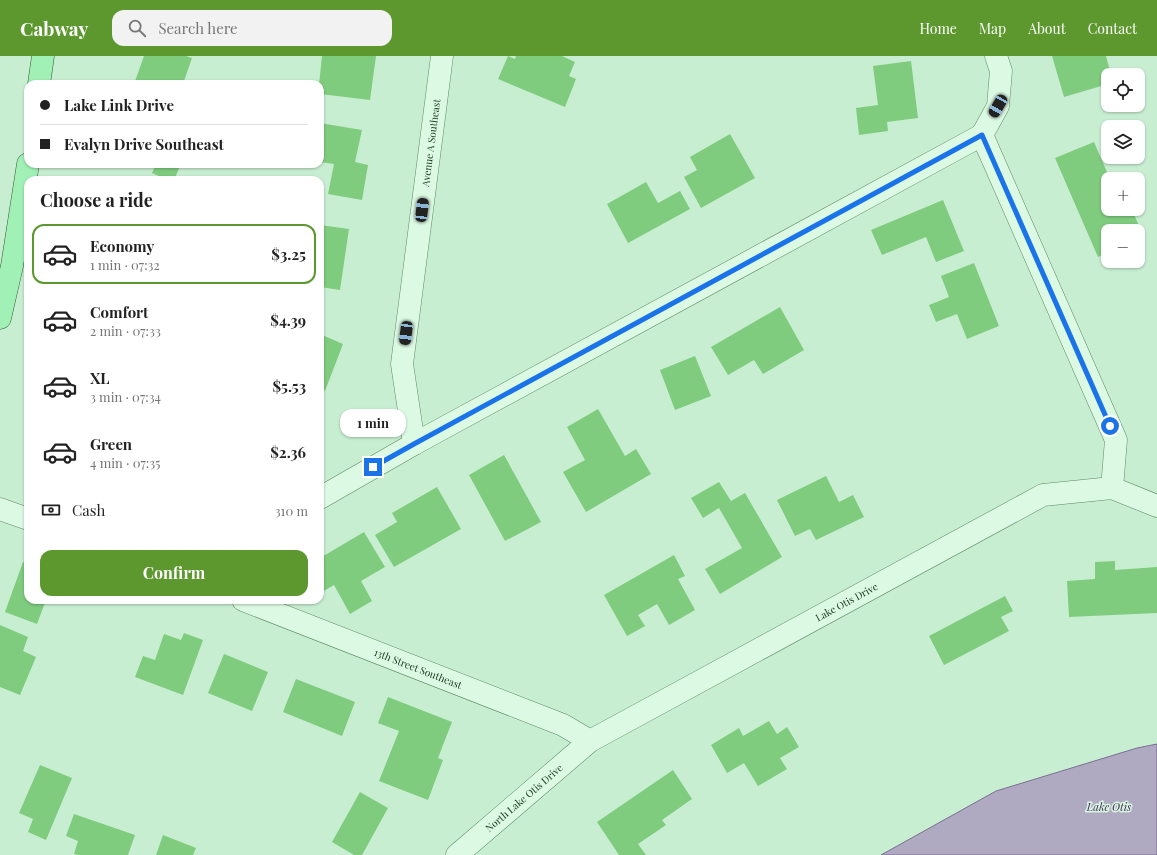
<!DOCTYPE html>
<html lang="en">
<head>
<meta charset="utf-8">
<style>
	:root { --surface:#fff; --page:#f2f2f2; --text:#222; --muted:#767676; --line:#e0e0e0; --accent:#5c982e }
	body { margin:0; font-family:"Playfair Display",serif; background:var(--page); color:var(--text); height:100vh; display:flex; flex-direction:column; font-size:15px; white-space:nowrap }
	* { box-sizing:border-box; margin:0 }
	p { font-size:13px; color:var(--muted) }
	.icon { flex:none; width:22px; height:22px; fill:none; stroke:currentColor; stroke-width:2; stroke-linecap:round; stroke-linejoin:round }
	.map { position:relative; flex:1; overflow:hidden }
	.panel { position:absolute; left:24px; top:120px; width:300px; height:428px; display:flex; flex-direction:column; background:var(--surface); border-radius:12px; box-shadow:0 1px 3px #0004 }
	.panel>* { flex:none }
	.guide { position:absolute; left:24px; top:24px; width:300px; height:88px; border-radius:12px; box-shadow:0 1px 3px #0004; display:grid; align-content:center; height:88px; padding:0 16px; background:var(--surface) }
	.buttons { position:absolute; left:1101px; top:12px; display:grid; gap:8px }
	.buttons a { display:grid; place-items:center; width:44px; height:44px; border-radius:8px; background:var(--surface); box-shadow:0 1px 3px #0004; font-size:20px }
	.end { position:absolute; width:18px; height:18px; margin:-9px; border:5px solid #1a73e8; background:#fff; box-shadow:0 0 0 2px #fff }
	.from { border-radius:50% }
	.bubble { position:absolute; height:28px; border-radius:12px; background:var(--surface); box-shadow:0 1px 3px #0004; font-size:13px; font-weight:700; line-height:28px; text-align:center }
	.car { position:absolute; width:12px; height:24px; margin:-12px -6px; border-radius:5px; box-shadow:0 0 3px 1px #0007; background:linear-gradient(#222 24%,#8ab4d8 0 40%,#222 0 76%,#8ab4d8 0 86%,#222 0) }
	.guide b { display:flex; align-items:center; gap:14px; height:38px; font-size:15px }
	.guide b+b { border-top:1px solid var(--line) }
	.guide i { width:10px; height:10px; background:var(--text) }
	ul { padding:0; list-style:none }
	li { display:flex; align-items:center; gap:12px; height:60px; margin:0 8px 6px; padding:0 8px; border:2px solid transparent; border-radius:12px }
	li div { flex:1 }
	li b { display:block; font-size:15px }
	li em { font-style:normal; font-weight:700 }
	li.active { border-color:var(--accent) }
	li>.icon { width:36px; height:36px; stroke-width:1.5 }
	h2 { padding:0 16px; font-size:18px; line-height:48px }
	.pay { display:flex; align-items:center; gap:10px; height:44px; padding:0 16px; font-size:15px }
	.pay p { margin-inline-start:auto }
	.primary-button { display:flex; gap:8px; margin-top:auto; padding:8px 16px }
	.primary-button a { flex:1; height:46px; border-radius:12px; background:var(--accent); color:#fff; font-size:16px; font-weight:700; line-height:46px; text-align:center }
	header { display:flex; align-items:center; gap:24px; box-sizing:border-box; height:56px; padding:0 20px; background:var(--accent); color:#fff }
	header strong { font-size:19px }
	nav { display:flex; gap:22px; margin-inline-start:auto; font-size:14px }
	.search { width:280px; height:36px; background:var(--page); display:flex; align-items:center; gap:10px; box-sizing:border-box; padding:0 14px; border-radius:12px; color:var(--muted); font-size:15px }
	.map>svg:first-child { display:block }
</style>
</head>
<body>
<header>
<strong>Cabway</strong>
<div class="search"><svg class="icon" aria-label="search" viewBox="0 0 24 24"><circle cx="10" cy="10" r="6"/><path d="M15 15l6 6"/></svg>Search here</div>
<nav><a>Home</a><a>Map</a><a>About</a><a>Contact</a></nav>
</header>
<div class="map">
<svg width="1157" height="799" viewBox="0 0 1157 799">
	<rect width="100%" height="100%" fill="#c8eed2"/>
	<path fill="#b0a9c2" stroke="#7a6f91" d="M1157,688V799H881L996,735L1137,692Z"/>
	<g fill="#7fcc7e">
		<path d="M144,0H186L192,2L183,28H134Z"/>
		<path d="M322,0H376L370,44L320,38V28H319Z"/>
		<path d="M508,0L515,3L516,0H562L575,6L569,20L576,23L565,51L498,23Z"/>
		<path d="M1052,0H1106L1111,19H1108V28L1064,41Z"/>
		<path d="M911,5L918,62L887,66L888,75L859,79L856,52L878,49L873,10Z"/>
		<path d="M320,67L362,74L355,106L368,109L362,144L328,138L334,108L320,106Z"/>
		<path d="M730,78L755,122L701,152L684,121L697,114L690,101Z"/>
		<path d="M1094,86L1110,123H1108V153H1134L1132,154L1144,181L1138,184V175H1108V197L1098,201L1055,102Z"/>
		<path d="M156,108H181L174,124H168L152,117Z"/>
		<path d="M646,126L658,147L680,135L690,153L628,187L607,148Z"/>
		<path d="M943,144L964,195L936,206L926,181L882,199L871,174Z"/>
		<path d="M320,169L349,173L340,234L320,231Z"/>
		<path d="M974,207L999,270L967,283L957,258L936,266L929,249L949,241L941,220Z"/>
		<path d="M780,251L804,294L763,318L754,304L728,319L711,291Z"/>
		<path d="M320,278L343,288L325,335L320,333Z"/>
		<path d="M695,300L711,340L675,354L660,314Z"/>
		<path d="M598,353L625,400L636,393L651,418L586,456L563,416L585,404L567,371Z"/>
		<path d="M504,399L541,466L505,485L469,419Z"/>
		<path d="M826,420L839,446L853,439L864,461L816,484L810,473L795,480L777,444Z"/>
		<path d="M719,426L731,445L745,437L782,501L720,538L705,513L742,492L719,452L703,462L691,442Z"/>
		<path d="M437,431L461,473L394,511L375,479L397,466L392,457Z"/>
		<path d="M364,476L385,511L361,525L372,545L350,558L334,529L322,536L320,533V502Z"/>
		<path d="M674,499L685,520L678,523L695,554L669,569L657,548L638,559L645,570L627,580L604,539Z"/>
		<path d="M1115,505V514L1157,511V557L1069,561L1067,525L1095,523V506Z"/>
		<path d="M23,506L28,507V544H46L37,568L5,556Z"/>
		<path d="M1005,540L1013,555L1001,561L1009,575L944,609L929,580Z"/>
		<path d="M0,569L28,581L23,595L36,601L20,639L0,631Z"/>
		<path d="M184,577L203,584L183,639L135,621L143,600L155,604L164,578L181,584Z"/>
		<path d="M224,598L268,616L252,655L208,637Z"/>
		<path d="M296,623L355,646L342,680L283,656Z"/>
		<path d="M388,641L452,666L438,702L443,704L428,744L379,725L399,675L378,667Z"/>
		<path d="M769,665L777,678L787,671L799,691L780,702L787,713L758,730L744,707L727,717L711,689L739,672L743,680Z"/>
		<path d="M40,709L72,722L46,784L28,776L33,763L19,757Z"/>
		<path d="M673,714L692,743L662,764L666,769L638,788L646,799H619L597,766Z"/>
		<path d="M360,736L388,752L362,799H354L332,786Z"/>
		<path d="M74,758L135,779L128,799H78L74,798L78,785L66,780Z"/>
		<path d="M163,779L196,792L193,799H156Z"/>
	</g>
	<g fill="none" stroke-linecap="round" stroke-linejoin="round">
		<defs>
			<g id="minor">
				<path d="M996,0L1001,15L998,50L982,79L1116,384L1112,432"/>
				<path id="s1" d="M414,388L402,308L442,0"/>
				<path d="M320,442L414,388L982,79"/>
				<path d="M0,453L28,463"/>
				<path id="s2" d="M243,544L563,669L590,685"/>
				<path id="s3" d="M457,799L590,685L1043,439L1112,432L1157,450"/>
			</g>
			<g id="major">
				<path d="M39,28L43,0"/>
				<path d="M0,262L12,210L28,108"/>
			</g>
		</defs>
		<use href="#minor" stroke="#5d8a62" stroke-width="23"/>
		<use href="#major" stroke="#315832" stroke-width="23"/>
		<use href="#minor" stroke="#dbf9e3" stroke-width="22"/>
		<use href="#major" stroke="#a1f0b6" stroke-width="22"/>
	</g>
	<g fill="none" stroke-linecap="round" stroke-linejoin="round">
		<path stroke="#1a73e8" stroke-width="5" d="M373,411L414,388L982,79L1110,370"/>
	</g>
	<g text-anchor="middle" stroke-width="3" stroke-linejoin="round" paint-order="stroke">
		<g font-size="10" fill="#203b22" stroke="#d7f5e0">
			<text dy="4" stroke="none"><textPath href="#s1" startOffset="304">Avenue A Southeast</textPath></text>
			<text dy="4" stroke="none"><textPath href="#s3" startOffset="467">Lake Otis Drive</textPath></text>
			<text dy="4" stroke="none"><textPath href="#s2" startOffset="188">13th Street Southeast</textPath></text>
			<text dy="4" stroke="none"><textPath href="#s3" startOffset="88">North Lake Otis Drive</textPath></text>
		</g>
		<g font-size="11" font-style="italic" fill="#45305a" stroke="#d7f5e0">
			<text x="1109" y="755">Lake Otis</text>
		</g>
	</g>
</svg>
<div class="buttons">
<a><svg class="icon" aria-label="locate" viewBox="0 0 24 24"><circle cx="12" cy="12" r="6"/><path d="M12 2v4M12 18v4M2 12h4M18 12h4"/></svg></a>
<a><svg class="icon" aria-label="layers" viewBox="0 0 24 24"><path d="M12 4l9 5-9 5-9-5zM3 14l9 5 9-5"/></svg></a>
<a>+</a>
<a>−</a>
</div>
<i class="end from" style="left:1110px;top:370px"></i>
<i class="end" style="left:373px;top:411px"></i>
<div class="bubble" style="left:340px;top:353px;width:66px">1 min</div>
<i class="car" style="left:998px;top:50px;rotate:210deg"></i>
<i class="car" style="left:422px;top:154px;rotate:7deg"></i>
<i class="car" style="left:406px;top:277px;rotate:187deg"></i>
<div class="guide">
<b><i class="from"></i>Lake Link Drive</b>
<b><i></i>Evalyn Drive Southeast</b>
</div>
<section class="panel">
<h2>Choose a ride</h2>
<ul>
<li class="active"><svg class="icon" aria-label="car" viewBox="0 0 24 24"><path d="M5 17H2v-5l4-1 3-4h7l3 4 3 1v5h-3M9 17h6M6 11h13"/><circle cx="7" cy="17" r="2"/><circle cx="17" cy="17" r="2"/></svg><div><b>Economy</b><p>1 min · 07:32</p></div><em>$3.25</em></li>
<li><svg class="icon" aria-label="car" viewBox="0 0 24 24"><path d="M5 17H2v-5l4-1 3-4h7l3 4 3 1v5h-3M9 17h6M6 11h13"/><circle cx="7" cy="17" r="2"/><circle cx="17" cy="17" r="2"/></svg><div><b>Comfort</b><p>2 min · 07:33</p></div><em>$4.39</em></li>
<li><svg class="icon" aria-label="car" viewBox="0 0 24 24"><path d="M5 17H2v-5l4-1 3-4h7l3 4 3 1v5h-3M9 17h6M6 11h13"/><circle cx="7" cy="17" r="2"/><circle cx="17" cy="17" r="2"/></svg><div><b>XL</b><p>3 min · 07:34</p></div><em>$5.53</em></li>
<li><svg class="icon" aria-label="car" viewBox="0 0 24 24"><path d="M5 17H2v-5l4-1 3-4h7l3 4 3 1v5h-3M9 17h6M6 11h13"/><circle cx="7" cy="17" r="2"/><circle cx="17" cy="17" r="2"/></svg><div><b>Green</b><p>4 min · 07:35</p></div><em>$2.36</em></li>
</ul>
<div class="pay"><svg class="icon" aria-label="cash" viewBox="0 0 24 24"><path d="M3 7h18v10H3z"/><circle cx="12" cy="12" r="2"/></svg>Cash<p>310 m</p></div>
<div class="primary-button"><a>Confirm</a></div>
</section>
</div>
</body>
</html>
